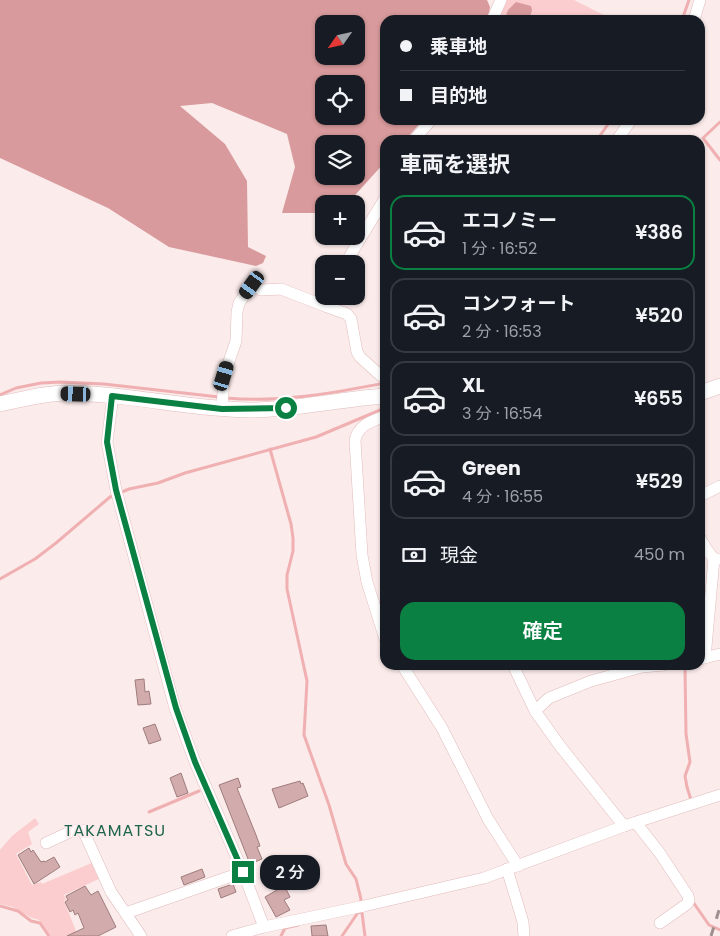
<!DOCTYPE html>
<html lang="ja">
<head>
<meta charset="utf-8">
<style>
	:root { --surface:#171b24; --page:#20242c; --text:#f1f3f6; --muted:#9ea1a6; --line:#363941; --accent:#0b8043 }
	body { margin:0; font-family:Poppins,"Noto Sans JP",sans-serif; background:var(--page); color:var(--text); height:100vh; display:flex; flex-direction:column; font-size:19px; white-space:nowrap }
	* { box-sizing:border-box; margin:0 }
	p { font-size:16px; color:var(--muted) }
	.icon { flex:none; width:28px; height:28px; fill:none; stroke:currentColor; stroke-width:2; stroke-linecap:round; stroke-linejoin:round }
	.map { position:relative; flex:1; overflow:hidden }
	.sheet { position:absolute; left:380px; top:135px; width:325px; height:535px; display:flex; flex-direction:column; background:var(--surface); border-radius:15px; box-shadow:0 1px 4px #0004 }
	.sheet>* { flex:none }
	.hud { position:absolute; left:380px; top:15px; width:325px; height:110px; border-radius:15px; box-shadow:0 1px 4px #0004; display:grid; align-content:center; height:110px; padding:0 20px; background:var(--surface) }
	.needle { width:32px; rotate:236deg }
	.fabs { position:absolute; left:315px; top:15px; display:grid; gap:10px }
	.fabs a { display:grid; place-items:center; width:50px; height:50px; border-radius:10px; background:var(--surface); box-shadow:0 1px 4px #0004; font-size:25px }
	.end { position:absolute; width:22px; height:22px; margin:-11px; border:6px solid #0b8043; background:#fff; box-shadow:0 0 0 2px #fff }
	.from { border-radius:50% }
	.bubble { position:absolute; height:35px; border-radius:15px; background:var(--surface); box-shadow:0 1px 4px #0004; font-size:16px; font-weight:600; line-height:35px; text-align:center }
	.car { position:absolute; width:15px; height:30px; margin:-15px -8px; border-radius:6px; box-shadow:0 0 4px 1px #0007; background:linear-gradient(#222 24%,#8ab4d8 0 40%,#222 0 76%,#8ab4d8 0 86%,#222 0) }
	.hud b { display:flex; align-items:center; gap:18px; height:48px; font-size:19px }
	.hud b+b { border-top:1px solid var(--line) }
	.hud i { width:12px; height:12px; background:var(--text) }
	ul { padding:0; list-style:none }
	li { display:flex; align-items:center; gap:15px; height:75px; margin:0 10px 8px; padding:0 10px; border:2px solid var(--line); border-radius:15px }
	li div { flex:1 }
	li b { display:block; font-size:19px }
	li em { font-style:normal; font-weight:600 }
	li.on { border-color:var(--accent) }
	li>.icon { width:45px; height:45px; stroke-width:1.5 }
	h2 { padding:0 20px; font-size:22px; line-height:60px }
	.pay { display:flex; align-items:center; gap:12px; height:55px; padding:0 20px; font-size:19px }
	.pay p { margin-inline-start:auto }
	.primary-button { display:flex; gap:10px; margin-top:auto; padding:10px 20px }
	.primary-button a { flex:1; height:58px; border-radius:15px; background:var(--accent); color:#fff; font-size:20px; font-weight:600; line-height:58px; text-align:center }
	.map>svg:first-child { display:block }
</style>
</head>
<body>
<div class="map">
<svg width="720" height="936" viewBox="0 0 720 936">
	<rect width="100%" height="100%" fill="#fbebeb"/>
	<g fill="#fbcdce">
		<path d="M506,0H574L614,20H494Z"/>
		<path d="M35,818L39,824L28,832L32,844L16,854L32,885L41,882L42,884L94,862L101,878L64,895L66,900L64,901L78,936H51L39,920L30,917L13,907L0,904V850L12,836Z"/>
	</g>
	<g fill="#d89a9c" fill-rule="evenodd">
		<path d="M0,0H487L490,7L488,20H385V120H423L405,140H385V162L347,204H324V218L318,213H282L295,167L287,134L212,103L180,106L225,144L247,181L248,247L266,256L263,263L256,266L169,247L108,208L0,158ZM324,24H356V56H324ZM324,84H356V116H324ZM324,144H356V176H324Z"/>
		<path d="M516,2L531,6L532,10L529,20H506L505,18L508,10Z"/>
	</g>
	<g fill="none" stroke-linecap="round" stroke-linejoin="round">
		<g stroke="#f0b0b2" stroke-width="3">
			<path d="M670,20L671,18L680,20"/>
			<path d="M682,20L689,0"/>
			<path d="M720,122L703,138L720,160"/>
			<path d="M597,140L611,120"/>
			<path d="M0,395L16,388L41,383L61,382L104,384L219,397"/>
			<path d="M226,398C280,403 332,393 385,383"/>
			<path d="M270,449L291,524L293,538V551L287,575V589L307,681L304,735L329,805L346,864L356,879L361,899L360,905"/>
			<path d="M0,579L35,559L56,543L110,497L129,489L158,483L185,473L316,437L385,408"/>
			<path d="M684,665L685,668L686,734L690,762L685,776L687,787L691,800L690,801"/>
			<path d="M149,812L199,791"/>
			<path d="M693,902L709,925L720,930"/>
			<path d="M0,906L18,911L31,921L40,923L49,936"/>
			<path d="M358,912L362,913L365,936"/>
			<path d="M281,936L285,928L298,925"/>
			<path d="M342,936L359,911"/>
		</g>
	</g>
	<g fill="#d2acac" stroke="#9f7c7c">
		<path d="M144,679L145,692L149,691L151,704L138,705L135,680Z"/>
		<path d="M155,724L161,740L149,744L143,728Z"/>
		<path d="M181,773L188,793L177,797L170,778Z"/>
		<path d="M238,778L241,787L237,788L256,835L260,846L257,847L262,859L250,864L219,785Z"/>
		<path d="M300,781L301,784L303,783L308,796L279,808L272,789Z"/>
		<path d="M29,848L31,852L33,850L41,862L44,861L45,862L54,857L60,867L34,884L18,855Z"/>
		<path d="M202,869L205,877L184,885L181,877Z"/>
		<path d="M282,881L290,897L284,900L290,910L276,917L265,897L277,890L274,885Z"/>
		<path d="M233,884L236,892L221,898L218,889Z"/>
		<path d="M85,886L91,895L98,891L116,927L98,936H67L84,928L78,913L75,915L73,910L70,912L65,902L68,900L66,896Z"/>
		<path d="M326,925L328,936H312L311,926Z"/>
	</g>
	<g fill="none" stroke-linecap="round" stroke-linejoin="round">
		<defs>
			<g id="minor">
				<path d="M492,20L501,0"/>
				<path d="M694,20L700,0"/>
				<path d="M414,140L431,120"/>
				<path d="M617,140L631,120"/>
				<path d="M345,264L385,198"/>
				<path d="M328,296L325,306L347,314L351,319L357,352L360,357L381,376H385"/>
				<path d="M113,396L107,442L116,490L175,708L195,762L243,872L264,927"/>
				<path d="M222,409L224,376L236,341L237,312L239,303L252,285L261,290L281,289L325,306"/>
				<path d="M385,416C372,421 358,425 355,440L362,555L367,582L385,639"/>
				<path d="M700,496L720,486"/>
				<path d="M700,538L707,550L714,559"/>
				<path d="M705,658L714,559H720"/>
				<path d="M700,659L720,654"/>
				<path d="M402,665L442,728L488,819L518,866"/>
				<path d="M513,665L535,711L560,746L624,826"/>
				<path d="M535,711L549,698L591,681L642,667L664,665"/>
				<path d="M636,823L659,852L688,896L689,901L687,904L660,923"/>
				<path d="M46,843L74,830H83L111,892L141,936"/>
				<path d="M507,869L523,922L524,936"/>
				<path d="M126,913L243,872"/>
				<path d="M232,936L264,927L364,906L484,878L624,826L720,795"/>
			</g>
			<g id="major">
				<path d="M700,393L720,386"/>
				<path d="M0,404C21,399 42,394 64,393C126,393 187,409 249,410C296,410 339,399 385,396"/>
			</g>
		</defs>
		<use href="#minor" stroke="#e2bcbc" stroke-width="12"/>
		<use href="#major" stroke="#e2bcbc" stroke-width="16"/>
		<use href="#minor" stroke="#fff" stroke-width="11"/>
		<use href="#major" stroke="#fff" stroke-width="15"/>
		<path stroke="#9f8f8f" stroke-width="3" stroke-dasharray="9 9" stroke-linecap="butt" d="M711,936L720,907"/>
	</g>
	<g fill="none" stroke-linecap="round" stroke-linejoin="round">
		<path stroke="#0b8043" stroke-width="6" d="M243,872L195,762L176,708L116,490L107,442L112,396L222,409L286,408"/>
	</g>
	<g text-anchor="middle" stroke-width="4" stroke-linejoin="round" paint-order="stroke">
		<g font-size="16" letter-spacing="1" fill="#1d644c" stroke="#fbebeb">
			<text x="115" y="836">TAKAMATSU</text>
		</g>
	</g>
</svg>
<div class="fabs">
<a><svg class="needle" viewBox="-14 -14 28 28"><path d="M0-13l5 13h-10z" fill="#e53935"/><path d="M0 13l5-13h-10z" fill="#9ea1a6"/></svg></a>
<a><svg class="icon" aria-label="locate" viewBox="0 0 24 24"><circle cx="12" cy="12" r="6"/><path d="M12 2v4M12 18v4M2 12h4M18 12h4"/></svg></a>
<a><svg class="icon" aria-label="layers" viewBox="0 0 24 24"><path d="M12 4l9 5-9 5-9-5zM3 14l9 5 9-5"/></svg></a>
<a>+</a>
<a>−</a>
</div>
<i class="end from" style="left:286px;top:408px"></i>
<i class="end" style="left:243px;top:872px"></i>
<div class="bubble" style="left:260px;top:855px;width:60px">2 分</div>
<i class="car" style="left:252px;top:285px;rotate:216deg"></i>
<i class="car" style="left:224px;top:376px;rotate:17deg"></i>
<i class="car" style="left:76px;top:394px;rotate:272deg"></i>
<div class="hud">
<b><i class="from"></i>乗車地</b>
<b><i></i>目的地</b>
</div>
<section class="sheet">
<h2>車両を選択</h2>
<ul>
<li class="on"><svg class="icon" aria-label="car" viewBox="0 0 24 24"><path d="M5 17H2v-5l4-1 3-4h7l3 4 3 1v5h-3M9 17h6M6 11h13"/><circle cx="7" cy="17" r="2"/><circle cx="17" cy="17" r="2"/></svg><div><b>エコノミー</b><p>1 分 · 16:52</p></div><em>¥386</em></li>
<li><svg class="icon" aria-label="car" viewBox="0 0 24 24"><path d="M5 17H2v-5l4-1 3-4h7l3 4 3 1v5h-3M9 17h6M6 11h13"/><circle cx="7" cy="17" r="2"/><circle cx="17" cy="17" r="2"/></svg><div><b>コンフォート</b><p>2 分 · 16:53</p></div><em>¥520</em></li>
<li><svg class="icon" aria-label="car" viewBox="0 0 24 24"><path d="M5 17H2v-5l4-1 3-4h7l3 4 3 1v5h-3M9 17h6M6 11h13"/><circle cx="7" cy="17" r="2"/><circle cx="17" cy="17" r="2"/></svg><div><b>XL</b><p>3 分 · 16:54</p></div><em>¥655</em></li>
<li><svg class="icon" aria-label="car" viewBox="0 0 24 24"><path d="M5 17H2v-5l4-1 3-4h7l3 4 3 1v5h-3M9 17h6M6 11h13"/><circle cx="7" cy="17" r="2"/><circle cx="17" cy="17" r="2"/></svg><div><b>Green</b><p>4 分 · 16:55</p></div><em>¥529</em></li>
</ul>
<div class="pay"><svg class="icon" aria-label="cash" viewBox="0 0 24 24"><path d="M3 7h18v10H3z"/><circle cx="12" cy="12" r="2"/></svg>現金<p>450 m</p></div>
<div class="primary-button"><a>確定</a></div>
</section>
</div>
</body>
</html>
